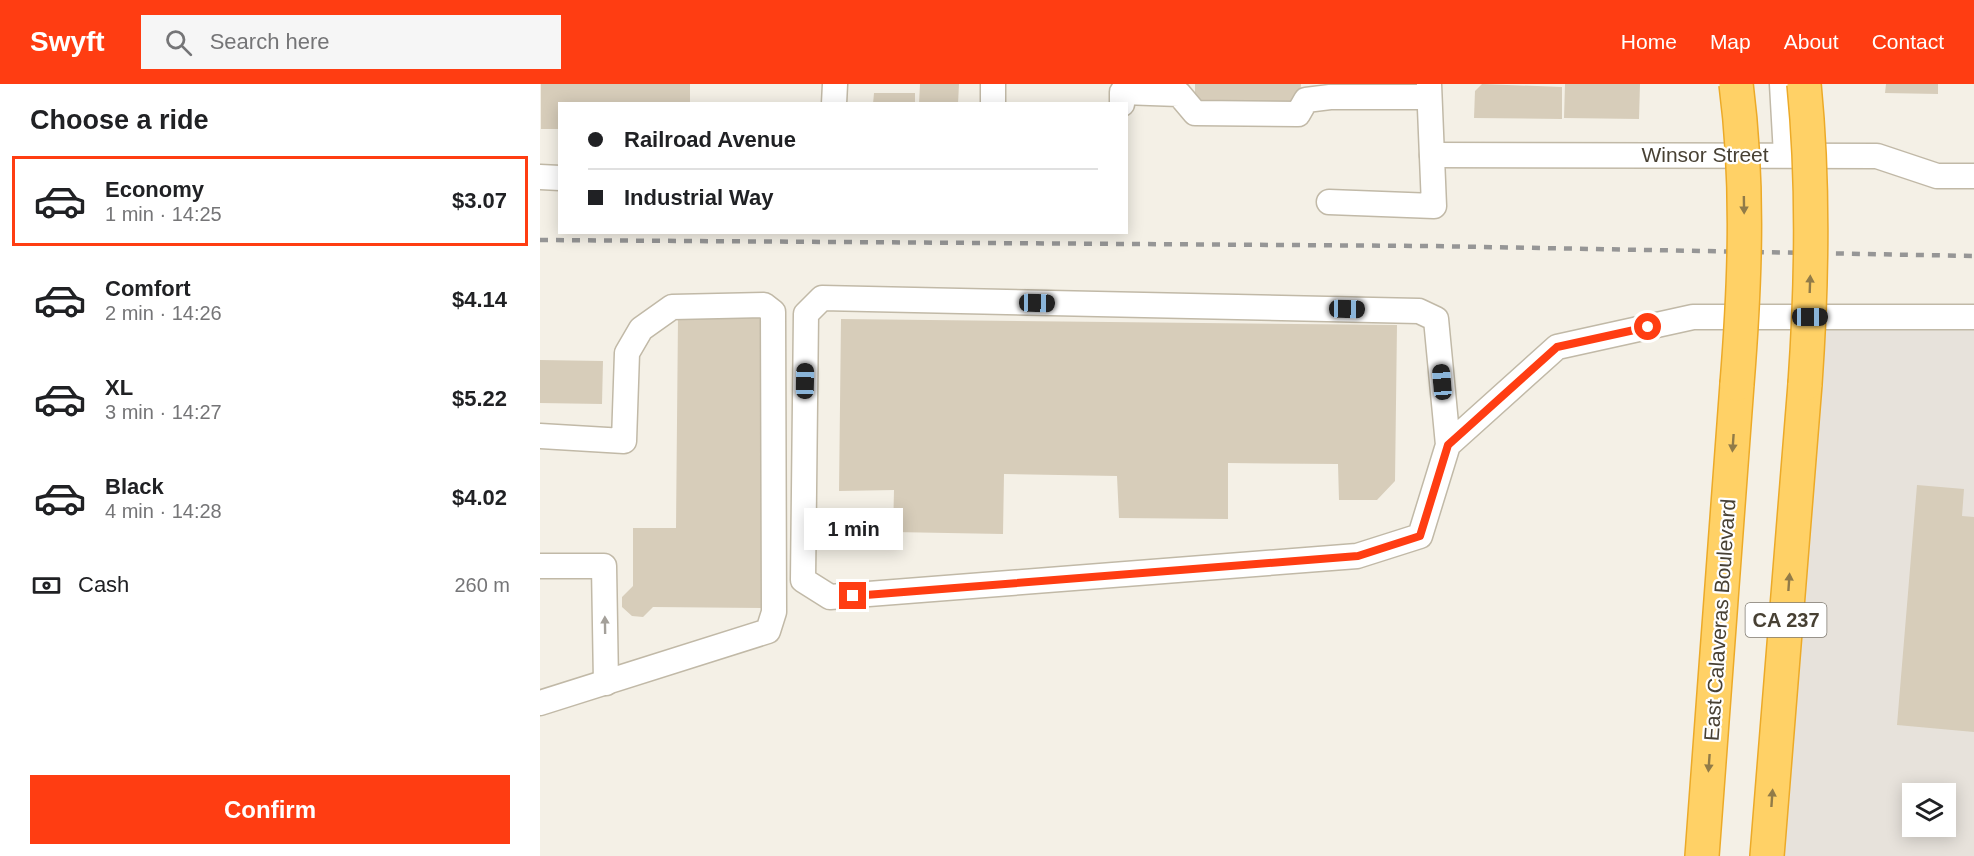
<!DOCTYPE html>
<html lang="en">
<head>
<meta charset="utf-8">
<style>
	:root { --surface:#fff; --page:#f6f6f6; --text:#202124; --muted:#757577; --line:#e0e0e0; --accent:#ff3d12 }
	body { margin:0; font-family:Helvetica,sans-serif; background:var(--page); color:var(--text); height:100vh; display:flex; flex-direction:column; font-size:22px; white-space:nowrap }
	* { box-sizing:border-box; margin:0 }
	p { font-size:20px; color:var(--muted) }
	.icon { flex:none; width:33px; height:33px; fill:none; stroke:currentColor; stroke-width:2; stroke-linecap:round; stroke-linejoin:round }
	.map { position:relative; flex:1; overflow:hidden }
	.side { display:flex; flex-direction:column; background:var(--surface); width:540px }
	.side>* { flex:none }
	.guide { position:absolute; left:18px; top:18px; width:570px; height:132px; border-radius:0px; box-shadow:0 3px 15px #0003; display:grid; align-content:center; height:132px; padding:0 30px; background:var(--surface) }
	.fabs { position:absolute; left:1362px; top:699px; display:grid; gap:12px }
	.fabs a { display:grid; place-items:center; width:54px; height:54px; border-radius:0px; background:var(--surface); box-shadow:0 3px 15px #0003; font-size:30px }
	.end { position:absolute; width:27px; height:27px; margin:-14px; border:8px solid #ff3d12; background:#fff; box-shadow:0 0 0 3px #fff }
	.from { border-radius:50% }
	.bubble { position:absolute; height:42px; border-radius:0px; background:var(--surface); box-shadow:0 3px 15px #0003; font-size:20px; font-weight:600; line-height:42px; text-align:center }
	.car { position:absolute; width:18px; height:36px; margin:-18px -9px; border-radius:8px; box-shadow:0 0 4px 2px #0007; background:linear-gradient(#222 24%,#8ab4d8 0 40%,#222 0 76%,#8ab4d8 0 86%,#222 0) }
	.guide b { display:flex; align-items:center; gap:21px; height:57px; font-size:22px }
	.guide b+b { border-top:2px solid var(--line) }
	.guide i { width:15px; height:15px; background:var(--text) }
	ul { padding:0; list-style:none }
	li { display:flex; align-items:center; gap:18px; height:90px; margin:0 12px 9px; padding:0 18px; border:3px solid transparent; border-radius:0px }
	li div { flex:1 }
	li b { display:block; font-size:22px }
	li em { font-style:normal; font-weight:600 }
	li.on { border-color:var(--accent) }
	li>.icon { width:54px; height:54px; stroke-width:1.5 }
	h2 { padding:0 30px; font-size:27px; line-height:72px }
	.pay { display:flex; align-items:center; gap:15px; height:66px; padding:0 30px; font-size:22px }
	.pay p { margin-inline-start:auto }
	.action { display:flex; gap:12px; margin-top:auto; padding:12px 30px }
	.action a { flex:1; height:69px; border-radius:0px; background:var(--accent); color:#fff; font-size:24px; font-weight:600; line-height:69px; text-align:center }
	header { display:flex; align-items:center; gap:36px; box-sizing:border-box; height:84px; padding:0 30px; background:var(--accent); color:#fff }
	header strong { font-size:28px }
	nav { display:flex; gap:33px; margin-inline-start:auto; font-size:21px }
	.search { width:420px; height:54px; background:var(--page); display:flex; align-items:center; gap:15px; box-sizing:border-box; padding:0 21px; border-radius:0px; color:var(--muted); font-size:22px }
	main { display:flex; flex:1; min-height:0 }
	.map>svg:first-child { display:block }
</style>
</head>
<body>
<header>
<strong>Swyft</strong>
<div class="search"><svg class="icon" aria-label="search" viewBox="0 0 24 24"><circle cx="10" cy="10" r="6"/><path d="M15 15l6 6"/></svg>Search here</div>
<nav><a>Home</a><a>Map</a><a>About</a><a>Contact</a></nav>
</header>
<main>
<section class="side">
<h2>Choose a ride</h2>
<ul>
<li class="on"><svg class="icon" aria-label="car" viewBox="0 0 24 24"><path d="M5 17H2v-5l4-1 3-4h7l3 4 3 1v5h-3M9 17h6M6 11h13"/><circle cx="7" cy="17" r="2"/><circle cx="17" cy="17" r="2"/></svg><div><b>Economy</b><p>1 min · 14:25</p></div><em>$3.07</em></li>
<li><svg class="icon" aria-label="car" viewBox="0 0 24 24"><path d="M5 17H2v-5l4-1 3-4h7l3 4 3 1v5h-3M9 17h6M6 11h13"/><circle cx="7" cy="17" r="2"/><circle cx="17" cy="17" r="2"/></svg><div><b>Comfort</b><p>2 min · 14:26</p></div><em>$4.14</em></li>
<li><svg class="icon" aria-label="car" viewBox="0 0 24 24"><path d="M5 17H2v-5l4-1 3-4h7l3 4 3 1v5h-3M9 17h6M6 11h13"/><circle cx="7" cy="17" r="2"/><circle cx="17" cy="17" r="2"/></svg><div><b>XL</b><p>3 min · 14:27</p></div><em>$5.22</em></li>
<li><svg class="icon" aria-label="car" viewBox="0 0 24 24"><path d="M5 17H2v-5l4-1 3-4h7l3 4 3 1v5h-3M9 17h6M6 11h13"/><circle cx="7" cy="17" r="2"/><circle cx="17" cy="17" r="2"/></svg><div><b>Black</b><p>4 min · 14:28</p></div><em>$4.02</em></li>
</ul>
<div class="pay"><svg class="icon" aria-label="cash" viewBox="0 0 24 24"><path d="M3 7h18v10H3z"/><circle cx="12" cy="12" r="2"/></svg>Cash<p>260 m</p></div>
<div class="action"><a>Confirm</a></div>
</section>
<div class="map">
<svg width="1434" height="772" viewBox="0 0 1434 772">
	<rect width="100%" height="100%" fill="#f4f0e6"/>
	<path fill="#e7e2db" fill-rule="evenodd" d="M1269,235H1434V772H1227ZM1372,710H1406V742H1372Z"/>
	<g fill="#d7cdba">
		<path d="M1,0H150V20H20V45H1Z"/>
		<path d="M380,0H419L418,20H379Z"/>
		<path d="M655,0H761L760,19L655,17Z"/>
		<path d="M942,0L1022,3V35L934,34L935,7Z"/>
		<path d="M1025,0H1100L1099,35L1024,34Z"/>
		<path d="M1346,0H1398V10L1345,9Z"/>
		<path d="M334,9H375V20H333Z"/>
		<path d="M138,233H225L222,524L113,523L103,533L92,532L82,523V513L93,502V444H136Z"/>
		<path d="M301,235L857,241L855,397L837,416H799L798,380L688,379V435L579,434L577,392L464,390L463,450L353,448L354,406L299,407Z"/>
		<path d="M0,276L63,277L62,320L0,319Z"/>
		<path d="M1377,401L1424,405L1422,432L1434,433V648L1357,641Z"/>
	</g>
	<g fill="none" stroke-linecap="round" stroke-linejoin="round">
		<defs>
			<g id="minor">
				<path d="M1242,0L1246,71"/>
				<path d="M294,20L295,0"/>
				<path d="M453,20V0"/>
				<path d="M582,20V8L639,10L655,29L758,30L766,16L790,13H889"/>
				<path d="M892,71L1337,72L1397,92H1434"/>
				<path d="M0,93L20,94"/>
				<path d="M789,118L894,122L889,0"/>
				<path d="M0,352L84,357L87,269L101,245L132,223L224,221L233,228L234,528L228,547L0,619"/>
				<path d="M908,361L896,235L879,227L282,214L266,230L263,496L290,513L817,472L880,452L908,361L1017,263L1153,233H1434"/>
				<path d="M0,482H64L66,599"/>
			</g>
			<g id="highway">
				<path d="M1162,772L1197,300"/>
				<path d="M1227,772L1265,300"/>
			</g>
		</defs>
		<use href="#minor" stroke="#c1b9a7" stroke-width="27"/>
		<use href="#highway" stroke="#ecaa28" stroke-width="36"/>
		<use href="#minor" stroke="#fff" stroke-width="24"/>
		<use href="#highway" stroke="#ffd166" stroke-width="33"/>
		<path stroke="#969696" stroke-width="4.5" stroke-dasharray="8 8" stroke-linecap="butt" d="M0,156L890,162L1434,172"/>
		<defs>
			<g id="highway-bridge">
				<path d="M1196,0C1209,100 1205,200 1197,300"/>
				<path d="M1264,0C1274,100 1272,200 1265,300"/>
			</g>
		</defs>
		<use href="#highway-bridge" stroke="#ecaa28" stroke-width="36" stroke-linecap="butt"/>
		<use href="#highway-bridge" stroke="#ffd166" stroke-width="33"/>
	</g>
	<defs><path id="oneway-solid" d="M-6-.8H1V-3.2L6.5 0L1 3.2V.8H-6Z" transform="scale(1.5)"/></defs>
	<g fill="#917b48">
		<use href="#oneway-solid" transform="translate(1204 121) rotate(89)"/>
		<use href="#oneway-solid" transform="translate(1270 200) rotate(-88)"/>
		<use href="#oneway-solid" transform="translate(1193 359) rotate(94)"/>
		<use href="#oneway-solid" transform="translate(1249 498) rotate(-86)"/>
		<use href="#oneway-solid" transform="translate(1169 679) rotate(94)"/>
		<use href="#oneway-solid" transform="translate(1232 714) rotate(-86)"/>
	</g>
	<use fill="#a4a09a" href="#oneway-solid" transform="translate(65 541) rotate(-91)"/>
	<g fill="none" stroke-linecap="round" stroke-linejoin="round">
		<path stroke="#ff3d12" stroke-width="8" d="M313,512L818,472L880,452L908,361L1017,263L1108,243"/>
	</g>
	<g text-anchor="middle" stroke-width="4.5" stroke-linejoin="round" paint-order="stroke">
		<rect fill="#fff" stroke="#7f7a71" stroke-width="1.5" x="1205.5" y="519" width="81" height="34" rx="4.5"/>
		<g font-size="20" font-weight="bold" fill="#484134">
			<text x="1246" y="543">CA 237</text>
		</g>
		<g font-size="21" fill="#484134" stroke="#fff">
			<text x="1165" y="78">Winsor Street</text>
			<text transform="translate(1180 536) rotate(-86)" y="7">East Calaveras Boulevard</text>
		</g>
	</g>
</svg>
<div class="fabs">
<a><svg class="icon" aria-label="layers" viewBox="0 0 24 24"><path d="M12 4l9 5-9 5-9-5zM3 14l9 5 9-5"/></svg></a>
</div>
<i class="end from" style="left:1108px;top:243px"></i>
<i class="end" style="left:313px;top:512px"></i>
<div class="bubble" style="left:264px;top:424px;width:99px">1 min</div>
<i class="car" style="left:497px;top:219px;rotate:91deg"></i>
<i class="car" style="left:807px;top:225px;rotate:91deg"></i>
<i class="car" style="left:1270px;top:233px;rotate:90deg"></i>
<i class="car" style="left:265px;top:297px;rotate:1deg"></i>
<i class="car" style="left:902px;top:298px;rotate:355deg"></i>
<div class="guide">
<b><i class="from"></i>Railroad Avenue</b>
<b><i></i>Industrial Way</b>
</div>
</div>
</main>
</body>
</html>
